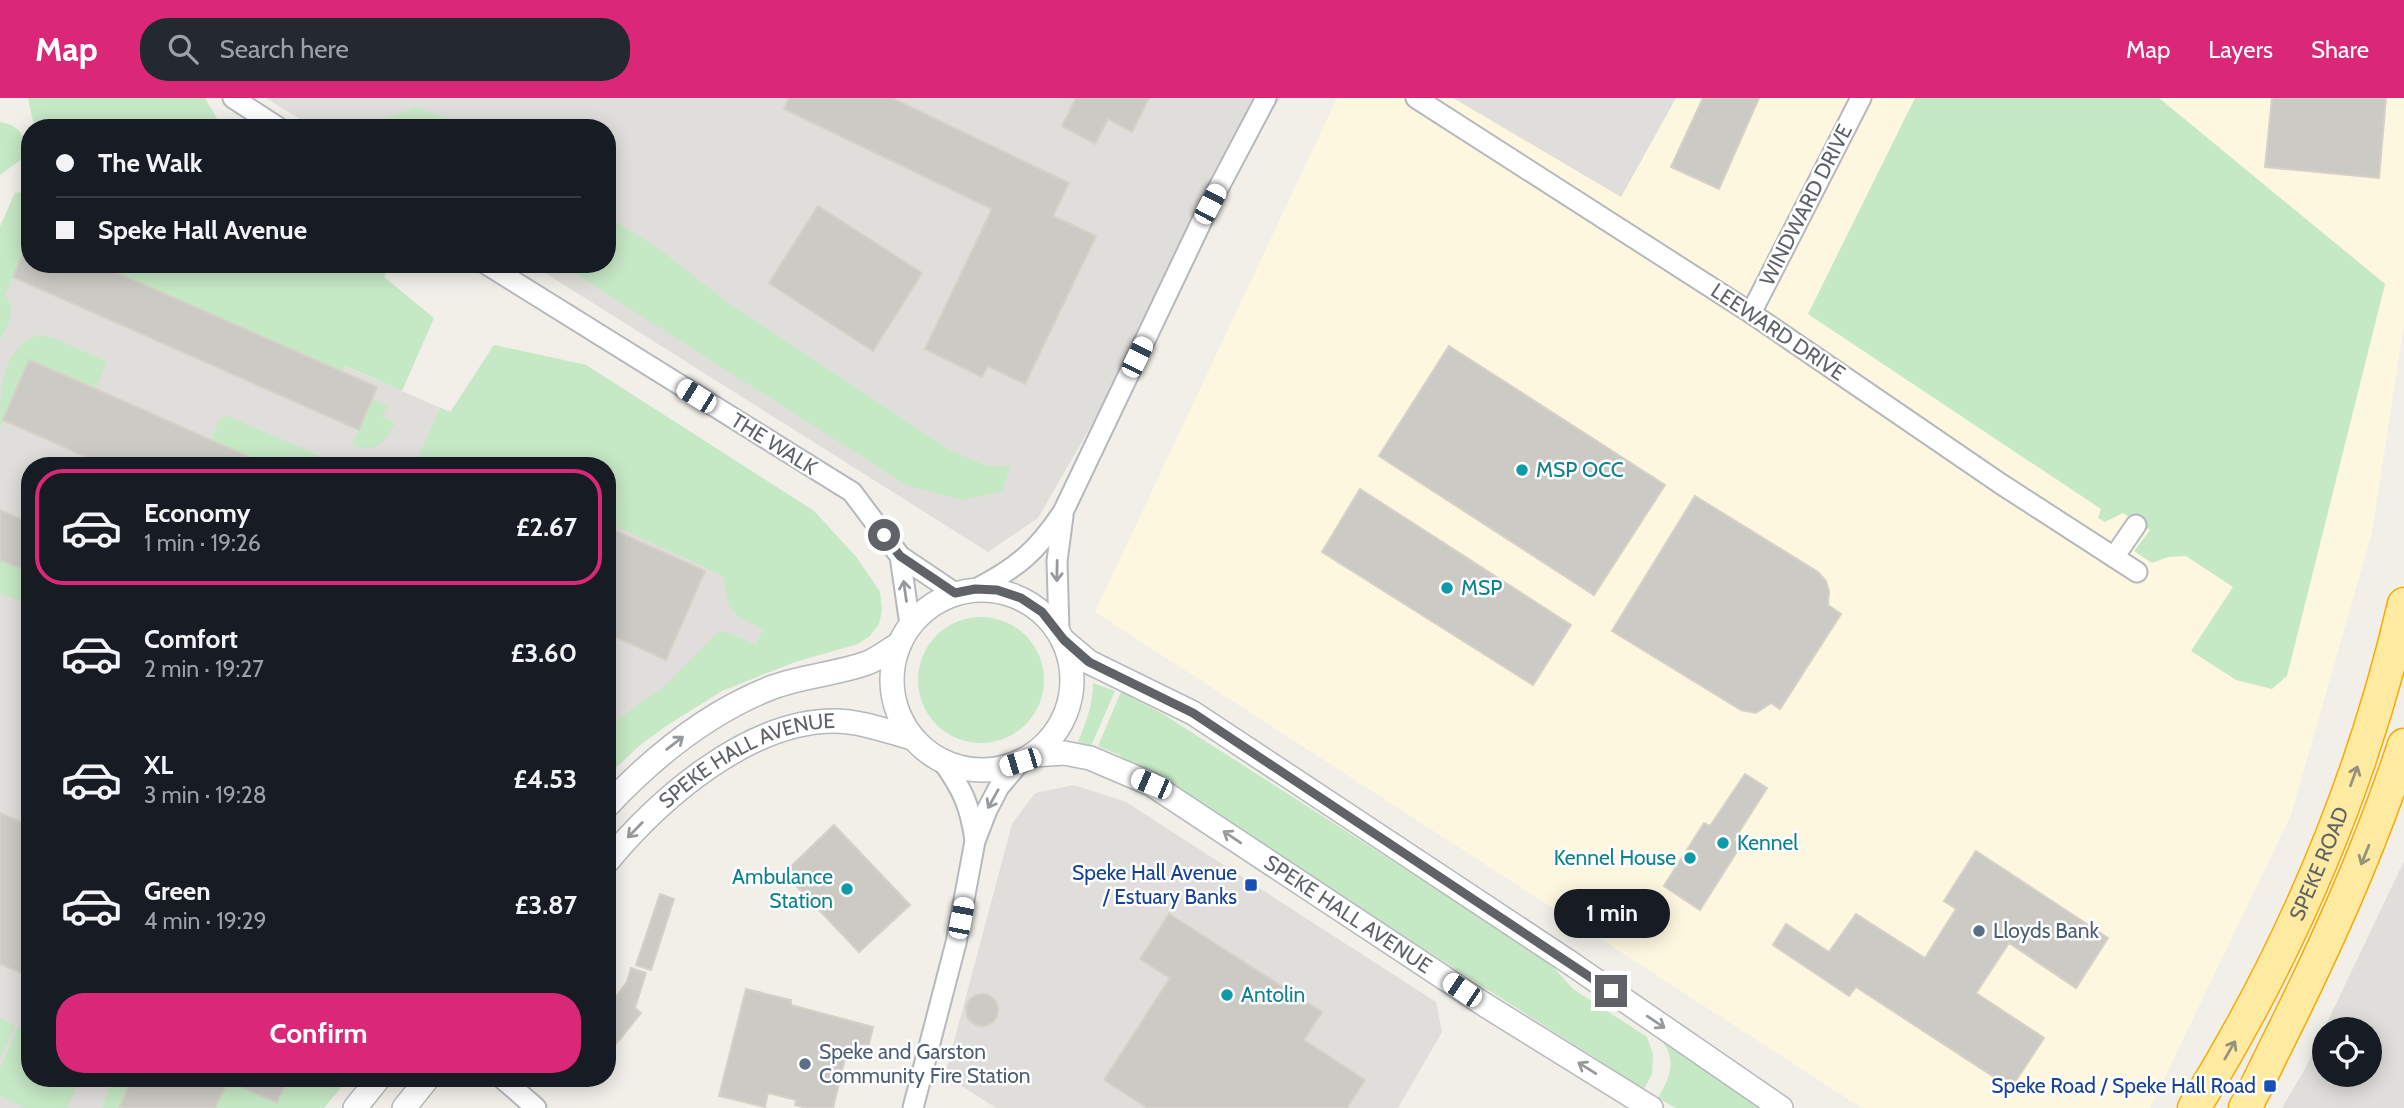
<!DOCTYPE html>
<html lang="en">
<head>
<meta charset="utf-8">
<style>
	:root { --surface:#171b24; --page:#242831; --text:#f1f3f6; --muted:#9ea1a6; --line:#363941; --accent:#db2777 }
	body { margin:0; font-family:Cabin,sans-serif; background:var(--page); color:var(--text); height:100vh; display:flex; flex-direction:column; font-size:26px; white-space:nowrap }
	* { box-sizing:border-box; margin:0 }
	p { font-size:23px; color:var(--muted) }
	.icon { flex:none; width:38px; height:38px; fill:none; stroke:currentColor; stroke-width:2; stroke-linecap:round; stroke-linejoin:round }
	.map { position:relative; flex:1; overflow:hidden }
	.panel { position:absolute; left:21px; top:359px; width:595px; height:630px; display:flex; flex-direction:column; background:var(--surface); border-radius:28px; box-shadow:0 4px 18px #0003 }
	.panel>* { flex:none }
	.banner { position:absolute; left:21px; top:21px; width:595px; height:154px; border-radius:28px; box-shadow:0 4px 18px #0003; display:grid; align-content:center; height:154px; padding:0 35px; background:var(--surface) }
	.tools { position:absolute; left:2312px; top:919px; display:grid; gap:14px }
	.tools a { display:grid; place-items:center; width:70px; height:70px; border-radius:50%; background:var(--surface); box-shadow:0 4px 18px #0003; font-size:35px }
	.end { position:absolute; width:32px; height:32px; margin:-16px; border:9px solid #5f6368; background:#fff; box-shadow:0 0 0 4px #fff }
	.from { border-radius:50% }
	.bubble { position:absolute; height:49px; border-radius:24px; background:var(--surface); box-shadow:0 4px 18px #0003; font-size:23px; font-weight:700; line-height:49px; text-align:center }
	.car { position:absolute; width:21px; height:42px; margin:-21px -10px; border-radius:9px; box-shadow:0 0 5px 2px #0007; background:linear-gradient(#fff 24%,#345 0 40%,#fff 0 76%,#345 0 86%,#fff 0) }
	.banner b { display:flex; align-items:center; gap:24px; height:66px; font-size:26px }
	.banner b+b { border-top:2px solid var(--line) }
	.banner i { width:18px; height:18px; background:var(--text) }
	ul { padding:12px 0 0; list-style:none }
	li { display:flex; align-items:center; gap:21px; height:116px; margin:0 14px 10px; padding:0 21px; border:4px solid transparent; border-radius:28px }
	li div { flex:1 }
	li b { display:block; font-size:26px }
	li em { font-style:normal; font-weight:700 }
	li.selected { border-color:var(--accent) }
	li>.icon { width:63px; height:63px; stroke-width:1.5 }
	.button { display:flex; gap:14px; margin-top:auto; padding:14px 35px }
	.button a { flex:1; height:80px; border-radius:28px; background:var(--accent); color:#fff; font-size:28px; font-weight:700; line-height:80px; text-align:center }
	header { display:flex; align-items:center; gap:42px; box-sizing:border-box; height:98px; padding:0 35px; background:var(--accent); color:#fff }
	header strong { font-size:33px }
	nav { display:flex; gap:38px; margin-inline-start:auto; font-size:24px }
	.search { width:490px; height:63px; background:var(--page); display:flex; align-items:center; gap:18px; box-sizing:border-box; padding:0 24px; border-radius:28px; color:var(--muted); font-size:26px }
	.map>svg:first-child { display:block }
</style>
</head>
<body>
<header>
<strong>Map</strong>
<div class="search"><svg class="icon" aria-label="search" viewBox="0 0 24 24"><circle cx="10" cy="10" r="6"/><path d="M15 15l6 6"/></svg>Search here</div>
<nav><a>Map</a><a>Layers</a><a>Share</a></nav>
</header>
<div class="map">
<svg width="2404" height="1010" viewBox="0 0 2404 1010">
	<rect width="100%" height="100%" fill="#f1efe8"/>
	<path fill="#fef7e0" d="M1337,0H2404V227L2372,435L2291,717L2150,1010H1862L1095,514Z"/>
	<g fill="#e0deda" fill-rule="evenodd">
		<path d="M266,0H1280L1038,420L988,454L531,166H607V30H314Z"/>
		<path d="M1453,0H1676L1621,99Z"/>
		<path d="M30,93V166H305L344,268L450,314L494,247L586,267L814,413L857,460L880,494L734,576L607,665V368H30V980H339L313,1010H0V129L15,95Z"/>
		<path d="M1074,687L1126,704L1436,904L1442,934L1398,1010H996L945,977L1012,726L1035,695Z"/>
		<path d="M2404,763V1010H2282L2306,969ZM2324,931H2370V976H2324Z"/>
	</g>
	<g fill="#c5e8c5">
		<path d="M28,0H205L222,29L39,30L33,23Z"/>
		<path d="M1915,0H2159L2385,186L2287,578L2272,591L2236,582L2191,553L2233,489L2186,458L2168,459L2152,465L2134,453L2150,432L2123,415L2105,424L2098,420L2101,411L1808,216Z"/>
		<path d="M416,9L461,26L466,30H374L376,24Z"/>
		<path d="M0,24C19,27 25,37 26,55L23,60L0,77Z"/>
		<path d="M30,93V140L5,198C18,212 7,227 0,242V129L15,95Z"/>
		<path d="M607,118L659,151L727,204L951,353L984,367L1010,369L1002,394L962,402L908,388L560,166H607Z"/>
		<path d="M97,166H389L384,179L434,220L402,293L345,268L342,274Z"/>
		<path d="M38,237L54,240L107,264L95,291L29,262L0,330C0,294 0,252 38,237Z"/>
		<path d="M494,247L586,267L814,413L857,460L880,494L882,512L879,526L870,538L858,546L795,564L722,593L666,628L639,648L607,678V629L666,587L718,534H726L756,547L763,532L738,518L729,508L723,478L609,425L607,422L617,398L607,393V368H552L545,365L543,368L415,367L440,310L451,314Z"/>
		<path d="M372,301L387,308L382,319L395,325C384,346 377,355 352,347Z"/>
		<path d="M228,318L340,367H269L211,342L220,321Z"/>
		<path d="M0,462L30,474V508L0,495Z"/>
		<circle cx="981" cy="582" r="63"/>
		<path d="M1093,585L1115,593L1091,648L1078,644C1086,624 1093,607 1093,585Z"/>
		<path d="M1121,594L1163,616L1547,862L1573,891L1647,939L1653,956L1652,976L1644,991L1117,656L1098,648Z"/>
		<path d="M0,920L15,928L0,960Z"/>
		<path d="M19,928L30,933V980H81L67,1010H25L0,998V970Z"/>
		<path d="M1661,941L1779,1010H1676L1658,1000C1671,978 1677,962 1661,941Z"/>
		<path d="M112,980H133L119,1010H102Z"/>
		<path d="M221,980L277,1004L288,980H349L324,1010H216L222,995Z"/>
	</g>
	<g fill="#cccac5" stroke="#d6d1c6" stroke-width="2">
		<path d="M789,0H892L1069,85L1053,118L1096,138L1025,286L988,268L982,279L925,251L992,111L784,11Z"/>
		<path d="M1076,0H1149L1132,34L1108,21L1095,46L1062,28Z"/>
		<path d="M1703,0H1759L1719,91L1671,69Z"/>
		<path d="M2272,0H2386L2379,80L2265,69Z"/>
		<path d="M818,108L922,175L873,253L769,185Z"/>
		<path d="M30,140V166H97L377,289L359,332L13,179Z"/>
		<path d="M1449,248L1665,387L1594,497L1379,358Z"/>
		<path d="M29,262L130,306L269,368H107L3,322Z"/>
		<path d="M1360,391L1571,527L1533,587L1322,454Z"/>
		<path d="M1695,398L1818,474L1826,483L1829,493L1828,507L1841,516L1780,611L1771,605L1756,615L1741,612L1612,533Z"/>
		<path d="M0,412L30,425V474L0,462Z"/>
		<path d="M607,429L705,473L666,562L607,535Z"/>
		<path d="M1745,676L1767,690L1734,742L1741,747L1700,812L1664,788L1704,725L1710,728Z"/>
		<path d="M0,715L30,728V879L0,866Z"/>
		<path d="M834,727L910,807L859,854L784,775Z"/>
		<path d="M1976,753L2108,840L2076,890L2009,845L1976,895L2044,940L2011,990L1856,889L1849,898L1773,847L1786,826L1829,854L1856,816L1925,860L1956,811L1944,803Z"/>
		<path d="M660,796L674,801L651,872L636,867Z"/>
		<path d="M1169,816L1322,914L1304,942L1365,982L1347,1010H1148L1104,982L1170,880L1140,861Z"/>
		<path d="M631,870L646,875L635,910L641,915L607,957V910L627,884Z"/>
		<path d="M746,891L791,902V907L873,929L869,946L848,948L833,1010H807L795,1007L796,1002L768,995L765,1009L719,998Z"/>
		<circle cx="982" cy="912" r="16"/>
		<path d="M133,980H288L277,1005L228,983L215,1010H119Z"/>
	</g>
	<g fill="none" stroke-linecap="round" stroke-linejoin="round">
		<defs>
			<g id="minor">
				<path d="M233,0L279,30"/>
				<path d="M1416,0L1751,215L2001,386L2137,474"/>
				<path d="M486,166L852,394L900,458L955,495"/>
				<path d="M1751,215L1861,0"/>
				<path d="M900,458L910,527"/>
				<path d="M2114,459L2136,427"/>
				<path d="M976,491C1017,470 1037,453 1063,414L1210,106L1266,0"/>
				<path d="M1059,533L1057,463L1063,418"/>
				<path d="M943,664C963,692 970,708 975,742"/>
				<path d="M503,981L536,1010"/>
				<path d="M913,1010L956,845L975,743L987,712L999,689L1020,664"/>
			</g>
			<g id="tertiary">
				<circle cx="982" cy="582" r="90"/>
				<path d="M1064,543L1089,564L1193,615L1569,864L1781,1010"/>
				<path id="s1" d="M1033,657L1064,655L1090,660L1151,686L1485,907L1651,1010"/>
				<path d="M607,708C654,658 708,614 773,589C803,578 836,576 867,565C878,561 889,552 899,546"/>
				<path id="s2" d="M607,764C659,701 748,623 834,623C860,623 887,633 912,640"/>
				<path d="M355,1010L379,980"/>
				<path d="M404,1010L428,980"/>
			</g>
			<g id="trunk">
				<path id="s3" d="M2194,1010C2290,855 2363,684 2404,506"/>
				<path d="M2245,1010C2256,990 2266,968 2276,948C2326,848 2369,753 2404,647"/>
			</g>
		</defs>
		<use href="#minor" stroke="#b5b8bc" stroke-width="23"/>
		<use href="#tertiary" stroke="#b5b8bc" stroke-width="26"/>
		<use href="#trunk" stroke="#f9ab00" stroke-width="35"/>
		<use href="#minor" stroke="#fff" stroke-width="19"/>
		<use href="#tertiary" stroke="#fff" stroke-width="23"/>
		<use href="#trunk" stroke="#feeaa1" stroke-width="32"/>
	</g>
	<defs><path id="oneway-shaft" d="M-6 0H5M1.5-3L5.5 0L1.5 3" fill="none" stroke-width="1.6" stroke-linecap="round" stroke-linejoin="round" transform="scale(1.75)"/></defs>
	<g stroke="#979a9d">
		<use href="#oneway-shaft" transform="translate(1057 473) rotate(91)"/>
		<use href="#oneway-shaft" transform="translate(905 493) rotate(-98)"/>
		<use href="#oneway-shaft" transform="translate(675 645) rotate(-38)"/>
		<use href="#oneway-shaft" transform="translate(993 701) rotate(119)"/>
		<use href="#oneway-shaft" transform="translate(635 732) rotate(134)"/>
		<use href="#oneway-shaft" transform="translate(1232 739) rotate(-146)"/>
		<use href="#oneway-shaft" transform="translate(1656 924) rotate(34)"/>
		<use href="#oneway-shaft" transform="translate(1587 970) rotate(-148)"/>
	</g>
	<g stroke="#97927c">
		<use href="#oneway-shaft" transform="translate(2354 678) rotate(-70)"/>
		<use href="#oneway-shaft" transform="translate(2365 757) rotate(112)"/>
		<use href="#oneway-shaft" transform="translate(2230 952) rotate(-60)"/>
	</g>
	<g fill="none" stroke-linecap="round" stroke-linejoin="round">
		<path stroke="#5f6368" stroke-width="9" d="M884,437L900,458L955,495L975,491L997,492L1021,500L1042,514L1064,542L1089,564L1193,615L1611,893"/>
	</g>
	<g fill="#0f9aa8" stroke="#fff" stroke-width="2.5">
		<circle cx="1522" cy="372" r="7"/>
		<circle cx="1447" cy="490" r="7"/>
		<circle cx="1723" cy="745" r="7"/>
		<circle cx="1690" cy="760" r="7"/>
		<circle cx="847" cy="791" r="7"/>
		<circle cx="1227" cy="897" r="7"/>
	</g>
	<g fill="#1a4fb4" stroke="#fff" stroke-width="2.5">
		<rect x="1244" y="780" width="14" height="14" rx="3.5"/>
		<rect x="2263" y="981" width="14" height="14" rx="3.5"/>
	</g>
	<g fill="#5c6f8a" stroke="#fff" stroke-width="2.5">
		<circle cx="1979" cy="833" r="7"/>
		<circle cx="805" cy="966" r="7"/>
	</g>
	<g text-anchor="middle" stroke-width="5" stroke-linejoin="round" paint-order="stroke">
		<g font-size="21" fill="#5f6368" stroke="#fff">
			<text transform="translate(1806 107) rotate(-63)" y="7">WINDWARD DRIVE</text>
			<text transform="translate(1778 234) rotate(34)" y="7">LEEWARD DRIVE</text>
			<text transform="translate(774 346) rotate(32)" y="7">THE WALK</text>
			<text dy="7" stroke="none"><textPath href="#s2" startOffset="178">SPEKE HALL AVENUE</textPath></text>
			<text dy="7" stroke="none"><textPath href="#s3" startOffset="275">SPEKE ROAD</textPath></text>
			<text dy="7" stroke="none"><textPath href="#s1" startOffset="360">SPEKE HALL AVENUE</textPath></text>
		</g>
		<g font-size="21" fill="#0d838f" stroke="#fff" text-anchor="start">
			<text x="1536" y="379">MSP OCC</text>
			<text x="1461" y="497">MSP</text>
			<text x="1737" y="752">Kennel</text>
			<text x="1676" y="767" text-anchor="end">Kennel House</text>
			<text x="833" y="786" text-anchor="end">Ambulance<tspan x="833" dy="24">Station</tspan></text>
			<text x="1241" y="904">Antolin</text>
		</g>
		<g font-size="21" fill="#164399" stroke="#fff" text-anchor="end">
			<text x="1237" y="782">Speke Hall Avenue<tspan x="1237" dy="24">/ Estuary Banks</tspan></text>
			<text x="2256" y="995">Speke Road / Speke Hall Road</text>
		</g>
		<g font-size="21" fill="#4e5e75" stroke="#fff" text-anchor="start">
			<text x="1993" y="840">Lloyds Bank</text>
			<text x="819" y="961">Speke and Garston<tspan x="819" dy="24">Community Fire Station</tspan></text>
		</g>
	</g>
</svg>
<div class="tools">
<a><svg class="icon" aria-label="locate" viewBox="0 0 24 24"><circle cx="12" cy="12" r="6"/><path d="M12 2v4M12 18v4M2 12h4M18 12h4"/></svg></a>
</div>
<i class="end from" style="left:884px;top:437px"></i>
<i class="end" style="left:1611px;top:893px"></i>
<div class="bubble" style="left:1554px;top:791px;width:116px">1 min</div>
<i class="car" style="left:1210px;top:106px;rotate:28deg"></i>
<i class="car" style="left:1137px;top:259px;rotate:26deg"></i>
<i class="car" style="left:696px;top:298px;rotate:302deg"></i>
<i class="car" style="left:1020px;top:664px;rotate:253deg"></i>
<i class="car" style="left:1151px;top:686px;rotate:293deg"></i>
<i class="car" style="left:961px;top:820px;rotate:11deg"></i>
<i class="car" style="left:1462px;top:892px;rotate:304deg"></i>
<div class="banner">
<b><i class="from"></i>The Walk</b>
<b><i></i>Speke Hall Avenue</b>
</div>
<section class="panel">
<ul>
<li class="selected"><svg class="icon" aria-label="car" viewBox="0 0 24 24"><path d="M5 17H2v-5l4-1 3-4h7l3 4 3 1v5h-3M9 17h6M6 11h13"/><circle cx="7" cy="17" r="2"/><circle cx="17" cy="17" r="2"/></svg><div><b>Economy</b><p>1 min · 19:26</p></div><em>£2.67</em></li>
<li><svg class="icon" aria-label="car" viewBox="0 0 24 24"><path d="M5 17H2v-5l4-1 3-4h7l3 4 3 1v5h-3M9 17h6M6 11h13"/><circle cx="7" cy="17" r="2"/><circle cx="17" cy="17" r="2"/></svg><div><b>Comfort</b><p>2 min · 19:27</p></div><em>£3.60</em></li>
<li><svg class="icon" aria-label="car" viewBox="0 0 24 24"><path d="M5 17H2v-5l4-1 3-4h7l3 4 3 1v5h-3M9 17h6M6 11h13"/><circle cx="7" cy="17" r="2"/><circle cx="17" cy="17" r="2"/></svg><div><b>XL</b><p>3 min · 19:28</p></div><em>£4.53</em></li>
<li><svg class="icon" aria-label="car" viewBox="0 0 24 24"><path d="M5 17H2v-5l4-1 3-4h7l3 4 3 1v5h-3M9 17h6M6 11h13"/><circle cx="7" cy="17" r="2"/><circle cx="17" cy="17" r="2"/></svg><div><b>Green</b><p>4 min · 19:29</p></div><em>£3.87</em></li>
</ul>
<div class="button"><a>Confirm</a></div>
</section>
</div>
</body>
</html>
